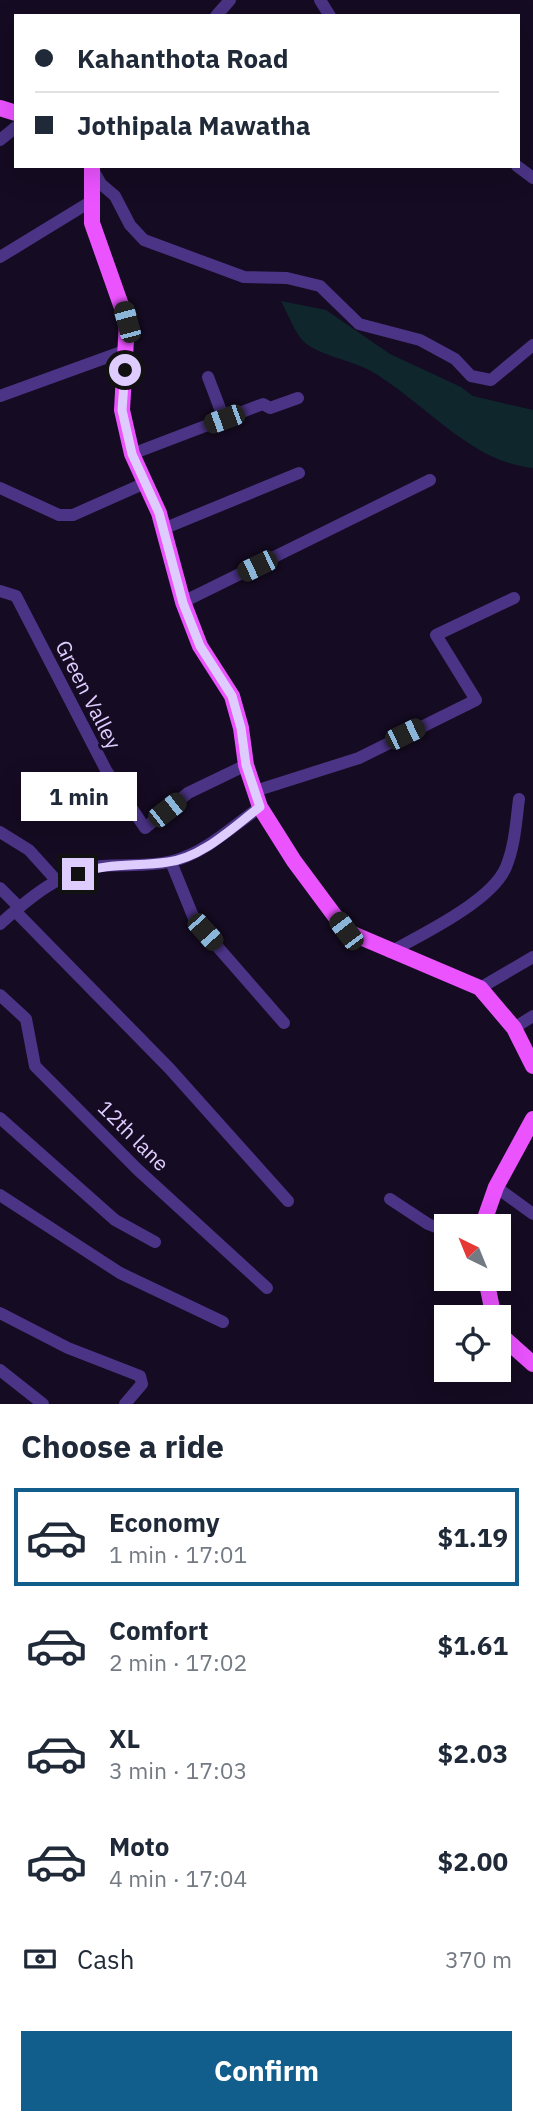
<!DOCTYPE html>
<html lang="en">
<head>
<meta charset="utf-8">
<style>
	:root { --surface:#fff; --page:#f6f6f7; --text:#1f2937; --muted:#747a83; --line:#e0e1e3; --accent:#115e8d }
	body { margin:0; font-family:"IBM Plex Sans",sans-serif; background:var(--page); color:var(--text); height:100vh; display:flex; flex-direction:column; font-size:26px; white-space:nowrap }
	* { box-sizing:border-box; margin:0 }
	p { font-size:23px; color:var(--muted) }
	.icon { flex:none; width:38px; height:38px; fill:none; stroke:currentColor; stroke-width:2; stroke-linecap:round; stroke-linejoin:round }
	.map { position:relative; height:1404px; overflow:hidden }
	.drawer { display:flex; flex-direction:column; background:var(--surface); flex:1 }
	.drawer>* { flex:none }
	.guide { position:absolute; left:14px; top:14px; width:506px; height:154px; border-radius:0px; box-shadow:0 7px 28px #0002; display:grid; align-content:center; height:154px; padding:0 21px; background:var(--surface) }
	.needle { width:46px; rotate:317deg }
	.controls { position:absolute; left:434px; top:1214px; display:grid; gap:14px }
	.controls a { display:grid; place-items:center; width:77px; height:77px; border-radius:0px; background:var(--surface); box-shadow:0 7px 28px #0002; font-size:35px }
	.end { position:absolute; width:32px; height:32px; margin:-16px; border:9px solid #dfccff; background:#111; box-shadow:0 0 0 4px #111 }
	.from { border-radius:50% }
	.bubble { position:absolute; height:49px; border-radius:0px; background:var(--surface); box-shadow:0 7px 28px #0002; font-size:23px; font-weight:800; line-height:49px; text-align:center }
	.car { position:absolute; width:21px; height:42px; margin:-21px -10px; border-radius:9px; box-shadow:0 0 5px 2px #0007; background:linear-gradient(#222 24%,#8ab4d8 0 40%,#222 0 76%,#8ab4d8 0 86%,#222 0) }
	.guide b { display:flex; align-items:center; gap:24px; height:66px; font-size:26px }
	.guide b+b { border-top:2px solid var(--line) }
	.guide i { width:18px; height:18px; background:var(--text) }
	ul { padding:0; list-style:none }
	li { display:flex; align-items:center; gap:21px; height:98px; margin:0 14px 10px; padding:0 7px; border:4px solid transparent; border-radius:0px }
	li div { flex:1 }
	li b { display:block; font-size:26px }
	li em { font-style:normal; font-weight:800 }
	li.selected { border-color:var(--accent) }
	li>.icon { width:63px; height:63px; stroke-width:1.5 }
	h2 { padding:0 21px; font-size:32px; line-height:84px }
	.pay { display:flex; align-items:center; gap:18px; height:77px; padding:0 21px; font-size:26px }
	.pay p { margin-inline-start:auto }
	.button { display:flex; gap:14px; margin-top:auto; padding:14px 21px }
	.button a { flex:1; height:80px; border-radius:0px; background:var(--accent); color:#fff; font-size:28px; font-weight:800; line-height:80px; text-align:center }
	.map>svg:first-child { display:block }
</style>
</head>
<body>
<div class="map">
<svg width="533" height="1404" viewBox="0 0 533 1404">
	<rect width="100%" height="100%" fill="#150b22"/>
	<path fill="#0e262c" d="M281,301L326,310L390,354L461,387L473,396L533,410V468C469,462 424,401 369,370C350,360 322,356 305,343C295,334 287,312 281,301Z"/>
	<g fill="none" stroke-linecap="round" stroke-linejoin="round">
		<g stroke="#4b3385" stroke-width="12">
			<path d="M320,0L330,16"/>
			<path d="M216,16L230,0"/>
			<path d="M0,140L16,127"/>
			<path d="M517,166L533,178"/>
			<path d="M93,170L101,184L115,196L130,225L144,240L244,277L287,278L320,286L359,324L420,340L455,359L471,376L491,380L533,345"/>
			<path d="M0,257L90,202"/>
			<path d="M208,377L224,419"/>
			<path d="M0,396L127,350"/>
			<path d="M132,454L263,404L270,408L298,398"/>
			<path d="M0,488L59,515H73L145,483"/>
			<path d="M163,529L299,473"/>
			<path d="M0,591L16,596L106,770L145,828L188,793L246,765"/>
			<path d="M183,602L430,480"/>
			<path d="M255,791L359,758L476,700L436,635L514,598"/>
			<path d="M0,832L29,850L57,881"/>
			<path d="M171,862L195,921L284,1023"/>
			<path d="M0,888L19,907"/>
			<path d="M15,911L169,1068L288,1201"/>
			<path d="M0,924C28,899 63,869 102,866C125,864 151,867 173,861C206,852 232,827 260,807"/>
			<path d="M390,952C421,935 492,901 506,867C515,845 516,822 519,799"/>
			<path d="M480,988L533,957"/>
			<path d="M0,995L26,1019L35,1066L137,1169L267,1288"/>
			<path d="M514,1028L533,1016"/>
			<path d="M0,1118L115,1220L155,1242"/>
			<path d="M496,1187L533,1214"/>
			<path d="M0,1195L120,1273L223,1322"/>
			<path d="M390,1199L428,1224L446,1231"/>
			<path d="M0,1313L68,1348L140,1376L142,1384L125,1404"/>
			<path d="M0,1370L43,1404"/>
		</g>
		<g stroke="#eb53ff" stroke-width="16">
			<path d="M0,108L16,113"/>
			<path d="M92,166V223L127,322L122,410L132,454L159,513L183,602L200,646L232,696L241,728L246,765L260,807L294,861L346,931L480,988L514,1028L533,1066"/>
			<path d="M482,1227L496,1187L533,1119"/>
			<path d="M486,1279L494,1318"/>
			<path d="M499,1329L505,1339L533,1364"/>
		</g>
	</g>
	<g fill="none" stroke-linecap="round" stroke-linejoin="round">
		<path stroke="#dfccff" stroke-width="9" d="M78,874C108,862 137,867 168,862C202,858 233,827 260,807L246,765L241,728L232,696L200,646L183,603L159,513L132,454L122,410L125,370"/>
	</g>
	<g text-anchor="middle" stroke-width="6" stroke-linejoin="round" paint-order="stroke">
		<g font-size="21" fill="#dfccff" stroke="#150b22">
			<text transform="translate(88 695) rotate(63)" y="7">Green Valley</text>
			<text transform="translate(133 1136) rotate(45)" y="7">12th lane</text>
		</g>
	</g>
</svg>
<div class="controls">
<a><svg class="needle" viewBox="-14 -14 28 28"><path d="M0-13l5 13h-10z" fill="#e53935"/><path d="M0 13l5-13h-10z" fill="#747a83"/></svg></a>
<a><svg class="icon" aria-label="locate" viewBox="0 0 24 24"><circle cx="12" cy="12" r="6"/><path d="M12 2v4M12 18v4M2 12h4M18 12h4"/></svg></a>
</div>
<i class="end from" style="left:125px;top:370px"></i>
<i class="end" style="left:78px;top:874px"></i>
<div class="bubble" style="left:21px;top:772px;width:116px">1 min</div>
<i class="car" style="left:127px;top:322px;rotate:345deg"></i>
<i class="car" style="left:224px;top:419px;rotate:250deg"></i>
<i class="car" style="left:257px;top:566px;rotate:244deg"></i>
<i class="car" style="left:405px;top:734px;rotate:64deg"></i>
<i class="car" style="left:167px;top:810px;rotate:52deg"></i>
<i class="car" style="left:346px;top:931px;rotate:323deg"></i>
<i class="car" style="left:205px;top:932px;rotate:138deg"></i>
<div class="guide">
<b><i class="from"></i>Kahanthota Road</b>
<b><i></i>Jothipala Mawatha</b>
</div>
</div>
<section class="drawer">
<h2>Choose a ride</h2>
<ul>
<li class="selected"><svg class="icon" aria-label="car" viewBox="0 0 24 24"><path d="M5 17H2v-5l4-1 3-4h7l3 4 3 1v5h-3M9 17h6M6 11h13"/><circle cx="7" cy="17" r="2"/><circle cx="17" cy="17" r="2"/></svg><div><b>Economy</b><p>1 min · 17:01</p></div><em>$1.19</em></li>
<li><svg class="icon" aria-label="car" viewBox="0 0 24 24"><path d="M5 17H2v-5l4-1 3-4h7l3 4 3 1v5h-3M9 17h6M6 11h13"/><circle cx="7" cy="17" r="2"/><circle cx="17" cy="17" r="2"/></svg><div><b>Comfort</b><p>2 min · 17:02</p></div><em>$1.61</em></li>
<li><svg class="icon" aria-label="car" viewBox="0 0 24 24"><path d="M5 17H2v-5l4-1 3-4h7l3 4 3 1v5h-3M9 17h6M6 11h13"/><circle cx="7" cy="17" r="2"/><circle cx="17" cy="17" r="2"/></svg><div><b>XL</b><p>3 min · 17:03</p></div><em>$2.03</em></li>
<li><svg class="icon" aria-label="car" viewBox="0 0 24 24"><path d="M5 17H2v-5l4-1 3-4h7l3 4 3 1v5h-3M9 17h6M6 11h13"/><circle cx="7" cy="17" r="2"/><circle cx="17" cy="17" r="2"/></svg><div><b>Moto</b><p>4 min · 17:04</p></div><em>$2.00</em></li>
</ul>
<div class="pay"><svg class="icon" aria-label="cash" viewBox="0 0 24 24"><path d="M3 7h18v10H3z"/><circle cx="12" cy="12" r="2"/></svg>Cash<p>370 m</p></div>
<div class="button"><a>Confirm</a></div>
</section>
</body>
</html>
